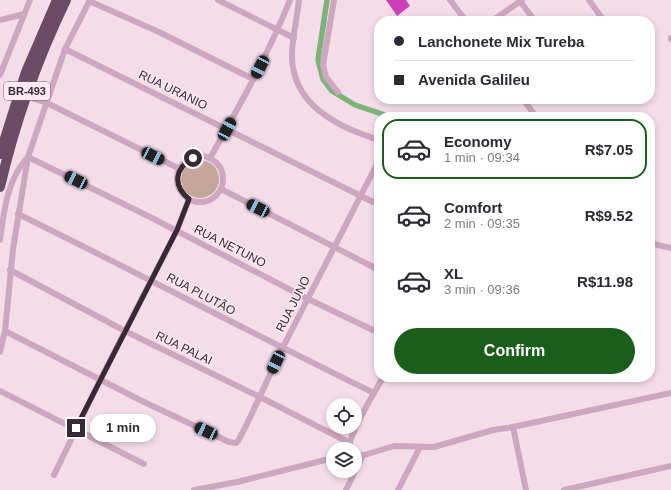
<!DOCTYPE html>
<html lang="en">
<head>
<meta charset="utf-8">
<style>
	:root { --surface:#fff; --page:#f2f2f3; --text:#2b2b33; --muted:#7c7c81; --line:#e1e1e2; --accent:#1b5e1b }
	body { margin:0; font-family:Arial,sans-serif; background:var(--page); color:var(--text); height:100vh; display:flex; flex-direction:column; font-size:15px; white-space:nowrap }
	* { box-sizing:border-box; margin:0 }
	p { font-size:13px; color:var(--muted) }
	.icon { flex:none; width:22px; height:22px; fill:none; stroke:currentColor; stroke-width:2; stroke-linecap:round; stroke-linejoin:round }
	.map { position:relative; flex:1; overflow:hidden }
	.panel { position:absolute; left:374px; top:112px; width:281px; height:270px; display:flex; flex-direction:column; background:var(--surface); border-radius:16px; box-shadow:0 2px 6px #0003 }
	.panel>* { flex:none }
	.hud { position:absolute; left:374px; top:16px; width:281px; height:88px; border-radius:16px; box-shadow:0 2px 6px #0003; display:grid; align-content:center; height:88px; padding:0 20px; background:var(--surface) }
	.buttons { position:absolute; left:326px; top:398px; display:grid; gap:8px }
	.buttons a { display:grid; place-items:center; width:36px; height:36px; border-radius:50%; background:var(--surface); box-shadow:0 2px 6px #0003; font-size:20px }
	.end { position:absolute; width:18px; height:18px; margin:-9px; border:5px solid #392835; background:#fff; box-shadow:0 0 0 2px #fff }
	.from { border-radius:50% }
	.bubble { position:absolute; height:28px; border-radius:14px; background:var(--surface); box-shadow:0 2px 6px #0003; font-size:13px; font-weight:600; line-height:28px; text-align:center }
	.car { position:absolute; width:12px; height:24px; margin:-12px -6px; border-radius:5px; box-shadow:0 0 3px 1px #0007; background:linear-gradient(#222 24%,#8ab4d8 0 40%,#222 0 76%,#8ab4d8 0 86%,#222 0) }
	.hud b { display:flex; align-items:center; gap:14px; height:38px; font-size:15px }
	.hud b+b { border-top:1px solid var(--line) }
	.hud i { width:10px; height:10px; background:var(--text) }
	ul { padding:7px 0 0; list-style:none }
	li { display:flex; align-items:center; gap:12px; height:60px; margin:0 8px 6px; padding:0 12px; border:2px solid transparent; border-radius:16px }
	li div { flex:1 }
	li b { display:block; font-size:15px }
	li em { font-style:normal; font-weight:600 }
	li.current { border-color:var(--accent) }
	li>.icon { width:36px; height:36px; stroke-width:1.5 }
	.action { display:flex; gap:8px; margin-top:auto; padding:8px 20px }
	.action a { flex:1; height:46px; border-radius:24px; background:var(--accent); color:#fff; font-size:16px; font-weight:600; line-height:46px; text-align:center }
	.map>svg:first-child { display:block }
</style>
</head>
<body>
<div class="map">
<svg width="671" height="490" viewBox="0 0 671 490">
	<rect width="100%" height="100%" fill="#f4dde9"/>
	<circle fill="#c4a69b" cx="200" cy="179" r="19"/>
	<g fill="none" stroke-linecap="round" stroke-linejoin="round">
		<path stroke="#7bb379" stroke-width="5.5" d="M327,0L318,60L323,79L332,91L355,105L391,117"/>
	</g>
	<path fill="#ce41b6" d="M386,0H406L410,6L397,16Z"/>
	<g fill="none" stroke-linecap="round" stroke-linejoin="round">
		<g stroke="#cda7bf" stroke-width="6">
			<path d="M218,0L294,38"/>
			<path d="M299,0C297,17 293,35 292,52C290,104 337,127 379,140"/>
			<path d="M334,0L323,65L326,77L338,92"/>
			<path d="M450,0L466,21"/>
			<path d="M519,0L535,21"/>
			<path d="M589,0L604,21"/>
			<path d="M89,1L159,32L253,79"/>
			<path d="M0,20L24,14"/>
			<path d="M492,21L522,0"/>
			<path d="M671,38V39"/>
			<path d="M65,49L379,205"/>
			<path d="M0,75L30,0"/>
			<path d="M25,96L47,103L180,169"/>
			<path d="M523,99L536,117"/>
			<circle cx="200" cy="179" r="23"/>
			<path d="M210,158C239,107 268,55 290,0"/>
			<path d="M221,189L379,270"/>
			<path d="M18,214C138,273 255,335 374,393"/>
			<path d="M0,240C4,211 7,179 28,157L150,217L308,299L379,333"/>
			<path d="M650,243L671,248"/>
			<path d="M10,270L125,331L260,397L350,443"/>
			<path d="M5,331L13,249L28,157L65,49L90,0"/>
			<path d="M0,352L5,331L142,401L229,442L236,443L238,441L246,426L282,349L379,160"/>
			<path d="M0,391L144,464"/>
			<path d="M513,427L526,490"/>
			<path d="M349,449C348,435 375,392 383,377"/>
			<path d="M355,455L361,456L394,446L434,447L493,430L513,427L671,393"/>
			<path d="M54,475L100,380L177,230L189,199"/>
			<path d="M194,490L237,482L333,458"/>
			<path d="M346,490L363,455"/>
			<path d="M398,490L420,447"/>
			<path d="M564,490L671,466"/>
		</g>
		<g stroke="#6c4c64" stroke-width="10">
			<path d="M0,154L26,72L57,0"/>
			<path d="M0,187C15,122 37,60 66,0"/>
		</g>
	</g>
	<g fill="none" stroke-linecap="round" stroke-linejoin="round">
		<path stroke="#392835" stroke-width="5" d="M76,428L177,230L189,199C172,185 175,168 193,158"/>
	</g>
	<g text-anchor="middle" stroke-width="3" stroke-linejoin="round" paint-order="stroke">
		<rect fill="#fbeaf3" stroke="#73626e" stroke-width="1" x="4" y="82" width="46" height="18" rx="3"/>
		<g font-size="11" font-weight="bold" fill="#392835">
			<text x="27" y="95">BR-493</text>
		</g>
		<g font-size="12" fill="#392835" stroke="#fbeaf3">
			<text transform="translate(173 90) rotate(26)" y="4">RUA URANIO</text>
			<text transform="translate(230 246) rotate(27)" y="4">RUA NETUNO</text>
			<text transform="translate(201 294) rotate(28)" y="4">RUA PLUTÃO</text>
			<text transform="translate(293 304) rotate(-63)" y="4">RUA JUNO</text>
			<text transform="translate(184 348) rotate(26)" y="4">RUA PALAI</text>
		</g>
	</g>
</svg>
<div class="buttons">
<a><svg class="icon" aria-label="locate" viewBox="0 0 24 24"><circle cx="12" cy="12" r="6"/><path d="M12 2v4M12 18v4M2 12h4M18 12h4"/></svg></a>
<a><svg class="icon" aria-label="layers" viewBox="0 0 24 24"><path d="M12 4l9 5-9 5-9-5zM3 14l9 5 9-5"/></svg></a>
</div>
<i class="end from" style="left:193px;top:158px"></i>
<i class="end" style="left:76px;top:428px"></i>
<div class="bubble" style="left:90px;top:414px;width:66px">1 min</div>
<i class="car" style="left:260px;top:67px;rotate:207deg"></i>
<i class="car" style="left:227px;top:129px;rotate:28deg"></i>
<i class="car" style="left:153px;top:156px;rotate:116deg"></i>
<i class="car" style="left:76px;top:180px;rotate:296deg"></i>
<i class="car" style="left:258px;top:208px;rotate:297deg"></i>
<i class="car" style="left:276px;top:362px;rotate:206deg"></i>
<i class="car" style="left:206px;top:431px;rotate:295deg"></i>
<div class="hud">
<b><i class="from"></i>Lanchonete Mix Tureba</b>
<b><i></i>Avenida Galileu</b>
</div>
<section class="panel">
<ul>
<li class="current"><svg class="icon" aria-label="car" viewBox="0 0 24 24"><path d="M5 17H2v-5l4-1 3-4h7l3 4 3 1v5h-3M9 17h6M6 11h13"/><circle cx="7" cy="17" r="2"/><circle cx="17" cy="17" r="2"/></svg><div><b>Economy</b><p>1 min · 09:34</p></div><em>R$7.05</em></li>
<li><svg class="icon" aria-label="car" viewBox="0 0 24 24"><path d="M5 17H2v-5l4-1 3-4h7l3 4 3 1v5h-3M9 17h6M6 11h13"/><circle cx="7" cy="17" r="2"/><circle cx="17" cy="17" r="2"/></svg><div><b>Comfort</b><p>2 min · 09:35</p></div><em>R$9.52</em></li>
<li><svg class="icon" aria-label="car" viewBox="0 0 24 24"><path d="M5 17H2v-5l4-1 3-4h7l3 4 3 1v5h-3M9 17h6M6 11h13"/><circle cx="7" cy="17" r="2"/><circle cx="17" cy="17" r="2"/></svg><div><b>XL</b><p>3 min · 09:36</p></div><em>R$11.98</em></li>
</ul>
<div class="action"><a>Confirm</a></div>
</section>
</div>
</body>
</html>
